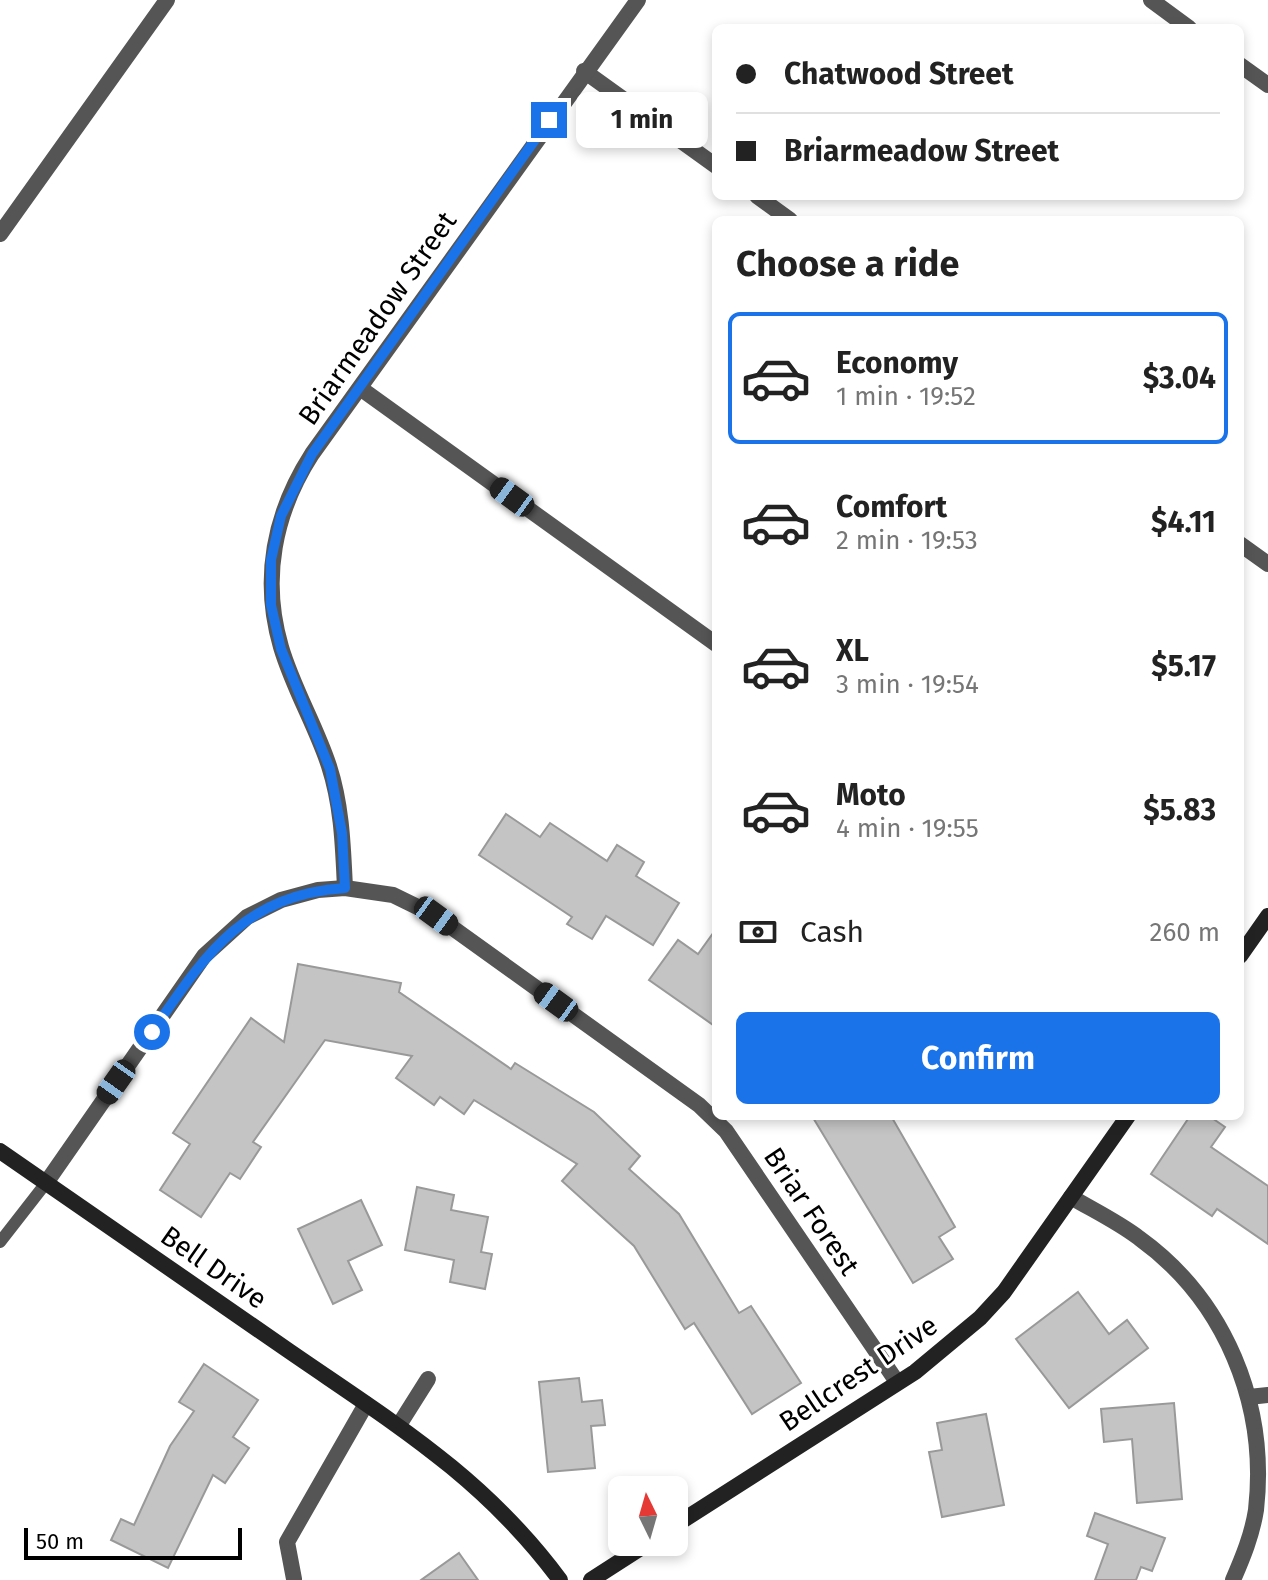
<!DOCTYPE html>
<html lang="en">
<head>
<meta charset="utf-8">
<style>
	:root { --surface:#fff; --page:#f2f2f2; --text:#222; --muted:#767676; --line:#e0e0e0; --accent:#1a73e8 }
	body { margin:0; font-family:"Fira Sans",sans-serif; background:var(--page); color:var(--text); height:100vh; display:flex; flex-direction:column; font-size:30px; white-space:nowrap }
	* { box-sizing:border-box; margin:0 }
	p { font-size:26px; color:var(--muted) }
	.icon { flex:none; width:44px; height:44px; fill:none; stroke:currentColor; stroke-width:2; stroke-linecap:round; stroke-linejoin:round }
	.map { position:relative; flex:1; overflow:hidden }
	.details { position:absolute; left:712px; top:216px; width:532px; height:904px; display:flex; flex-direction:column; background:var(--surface); border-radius:12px; box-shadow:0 4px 12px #0003 }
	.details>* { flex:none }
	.hud { position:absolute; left:712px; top:24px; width:532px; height:176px; border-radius:12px; box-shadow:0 4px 12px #0003; display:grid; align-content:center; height:176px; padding:0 24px; background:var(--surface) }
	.needle { width:52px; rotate:355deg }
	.buttons { position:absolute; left:608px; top:1476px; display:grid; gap:16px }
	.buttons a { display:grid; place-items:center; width:80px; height:80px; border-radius:12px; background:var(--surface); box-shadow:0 4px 12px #0003; font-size:40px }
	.scale { position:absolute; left:24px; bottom:20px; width:218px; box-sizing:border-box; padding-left:8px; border:4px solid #000; border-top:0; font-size:22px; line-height:28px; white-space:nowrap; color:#000; -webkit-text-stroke:6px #fff; paint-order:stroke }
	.end { position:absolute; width:36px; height:36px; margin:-18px; border:10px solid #1a73e8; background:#fff; box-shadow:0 0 0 4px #fff }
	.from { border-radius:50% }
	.bubble { position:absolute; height:56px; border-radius:12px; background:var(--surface); box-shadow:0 4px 12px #0003; font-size:26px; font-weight:700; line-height:56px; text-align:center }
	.car { position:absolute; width:24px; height:48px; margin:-24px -12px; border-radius:10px; box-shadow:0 0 6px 2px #0007; background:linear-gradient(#222 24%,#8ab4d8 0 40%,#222 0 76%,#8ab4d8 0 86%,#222 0) }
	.hud b { display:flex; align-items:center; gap:28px; height:76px; font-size:30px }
	.hud b+b { border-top:2px solid var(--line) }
	.hud i { width:20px; height:20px; background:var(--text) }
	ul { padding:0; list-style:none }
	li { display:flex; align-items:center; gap:24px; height:132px; margin:0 16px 12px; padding:0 8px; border:4px solid transparent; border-radius:12px }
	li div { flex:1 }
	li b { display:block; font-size:30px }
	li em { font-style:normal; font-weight:700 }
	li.current { border-color:var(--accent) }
	li>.icon { width:72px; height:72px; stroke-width:1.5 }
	h2 { padding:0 24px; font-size:36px; line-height:96px }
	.pay { display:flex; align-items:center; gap:20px; height:88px; padding:0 24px; font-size:30px }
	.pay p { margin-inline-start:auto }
	.button { display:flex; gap:16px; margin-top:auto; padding:16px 24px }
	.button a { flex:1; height:92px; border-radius:12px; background:var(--accent); color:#fff; font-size:32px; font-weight:700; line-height:92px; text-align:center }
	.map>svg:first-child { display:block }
</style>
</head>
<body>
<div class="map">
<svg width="1268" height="1580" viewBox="0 0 1268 1580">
	<rect width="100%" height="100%" fill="#fff"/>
	<g fill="#c4c4c4" stroke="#999" stroke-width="2">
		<path d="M506,814L540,837L550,823L607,861L617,845L644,862L636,876L679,903L653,945L606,916L592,939L567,924L572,917L479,855Z"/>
		<path d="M716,929V1027L649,980L678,940L698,954Z"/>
		<path d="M298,964L401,983L399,992L511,1069L515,1063L594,1112L640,1156L629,1169L679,1214L739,1313L751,1306L801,1383L752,1414L694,1323L685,1329L634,1246L562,1181L577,1164L474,1100L464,1114L440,1097L434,1105L396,1078L412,1056L325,1040L253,1142L261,1147L240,1179L230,1173L201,1217L160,1190L190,1144L173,1133L251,1018L284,1042Z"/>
		<path d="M812,1116H891L955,1227L939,1237L953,1259L913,1283Z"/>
		<path d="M1190,1116H1209L1225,1127L1211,1147L1268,1186V1244L1217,1209L1212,1216L1151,1174Z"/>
		<path d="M417,1187L454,1195L451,1210L488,1217L481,1252L492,1254L485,1289L450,1282L454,1260L405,1250Z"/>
		<path d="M361,1200L382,1245L348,1261L362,1290L333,1304L298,1229Z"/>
		<path d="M1078,1292L1109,1334L1127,1320L1148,1348L1069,1408L1016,1339Z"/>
		<path d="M204,1364L258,1400L233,1437L249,1448L225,1483L213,1475L168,1568L111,1540L121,1519L134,1525L170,1446L194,1411L179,1402Z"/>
		<path d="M579,1378L582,1402L602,1400L605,1425L591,1426L595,1468L548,1472L539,1382Z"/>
		<path d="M1174,1403L1182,1499L1137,1503L1132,1439L1104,1442L1101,1409Z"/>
		<path d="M986,1414L1004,1505L942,1517L929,1452L942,1450L937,1423Z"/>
		<path d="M1095,1513L1165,1538L1152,1571L1141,1567L1136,1580H1095L1108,1544L1087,1536Z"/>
		<path d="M459,1553L478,1580H421Z"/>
	</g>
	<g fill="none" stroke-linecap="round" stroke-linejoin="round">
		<path stroke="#555" stroke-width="12" d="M0,1242L46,1183"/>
		<g stroke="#555" stroke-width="16">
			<path d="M1151,0L1189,28"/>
			<path d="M1240,65L1268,85"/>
			<path d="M584,71L716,166"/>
			<path d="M757,196L790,220"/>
			<path d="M0,234L167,0"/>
			<path d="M360,388L716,644"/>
			<path d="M1240,544L1268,564"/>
			<path d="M345,888C343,847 342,806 329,766C316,726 293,688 281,647C261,579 274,513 312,454L638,0"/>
			<path d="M46,1183L204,956L247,917L281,900L318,890L345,888L393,895L436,916L699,1105L726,1131L897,1382"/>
			<path d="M1071,1197C1093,1210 1118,1222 1139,1238C1225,1300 1268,1404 1256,1510C1252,1535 1243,1557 1233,1580"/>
			<path d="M1249,1397L1268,1395"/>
			<path d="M399,1425L428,1379"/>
			<path d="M294,1579L287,1542L366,1404"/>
		</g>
		<g stroke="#222" stroke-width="16">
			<path d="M1240,956L1268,916"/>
			<path d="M0,1151C96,1218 193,1284 289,1351C392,1422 484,1477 560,1580"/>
			<path d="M674,1526L915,1372L980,1318L1004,1292L1128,1116"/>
			<path d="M591,1580L650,1542"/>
		</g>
	</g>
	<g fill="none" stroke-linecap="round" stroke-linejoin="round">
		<path stroke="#1a73e8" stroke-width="10" d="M152,1032C205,955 243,895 345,888L342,833L330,769L281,649L271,605V560L281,516L312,454L549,120"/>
	</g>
	<g text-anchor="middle" stroke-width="6" stroke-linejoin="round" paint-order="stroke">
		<g font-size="28" fill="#000" stroke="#fff">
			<text transform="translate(377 318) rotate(-55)" y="10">Briarmeadow Street</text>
			<text transform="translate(812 1211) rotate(56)" y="10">Briar Forest</text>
			<text transform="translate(214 1267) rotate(35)" y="10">Bell Drive</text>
			<text transform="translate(858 1373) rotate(-34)" y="10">Bellcrest Drive</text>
		</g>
	</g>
</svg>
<div class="buttons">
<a><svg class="needle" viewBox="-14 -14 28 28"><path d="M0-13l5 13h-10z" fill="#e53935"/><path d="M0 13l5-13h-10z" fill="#767676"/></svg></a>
</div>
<div class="scale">50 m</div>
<i class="end from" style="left:152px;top:1032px"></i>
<i class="end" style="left:549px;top:120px"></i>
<div class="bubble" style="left:576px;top:92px;width:132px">1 min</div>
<i class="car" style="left:512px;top:497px;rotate:306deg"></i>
<i class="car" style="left:436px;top:916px;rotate:126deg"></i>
<i class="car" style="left:556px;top:1002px;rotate:306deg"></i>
<i class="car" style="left:116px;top:1082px;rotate:215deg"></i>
<div class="hud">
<b><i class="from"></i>Chatwood Street</b>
<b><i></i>Briarmeadow Street</b>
</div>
<section class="details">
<h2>Choose a ride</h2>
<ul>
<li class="current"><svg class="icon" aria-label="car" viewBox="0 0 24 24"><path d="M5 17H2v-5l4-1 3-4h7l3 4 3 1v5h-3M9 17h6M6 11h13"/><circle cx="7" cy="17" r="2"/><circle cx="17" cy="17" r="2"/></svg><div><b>Economy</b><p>1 min · 19:52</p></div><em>$3.04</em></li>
<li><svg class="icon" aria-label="car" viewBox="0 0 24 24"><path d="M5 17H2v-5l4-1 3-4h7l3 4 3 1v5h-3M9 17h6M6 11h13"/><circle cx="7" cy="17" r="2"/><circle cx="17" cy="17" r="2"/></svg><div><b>Comfort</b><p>2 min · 19:53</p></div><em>$4.11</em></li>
<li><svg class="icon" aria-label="car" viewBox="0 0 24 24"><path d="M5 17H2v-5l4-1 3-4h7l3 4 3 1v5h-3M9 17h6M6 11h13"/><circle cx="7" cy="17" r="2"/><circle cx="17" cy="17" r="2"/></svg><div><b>XL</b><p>3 min · 19:54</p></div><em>$5.17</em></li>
<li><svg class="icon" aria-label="car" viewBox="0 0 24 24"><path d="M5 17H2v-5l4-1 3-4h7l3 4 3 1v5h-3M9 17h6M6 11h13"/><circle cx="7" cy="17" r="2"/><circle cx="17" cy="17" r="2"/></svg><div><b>Moto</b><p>4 min · 19:55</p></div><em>$5.83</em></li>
</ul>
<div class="pay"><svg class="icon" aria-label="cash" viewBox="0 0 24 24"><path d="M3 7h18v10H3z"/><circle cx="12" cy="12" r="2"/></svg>Cash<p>260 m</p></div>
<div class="button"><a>Confirm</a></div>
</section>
</div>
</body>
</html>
